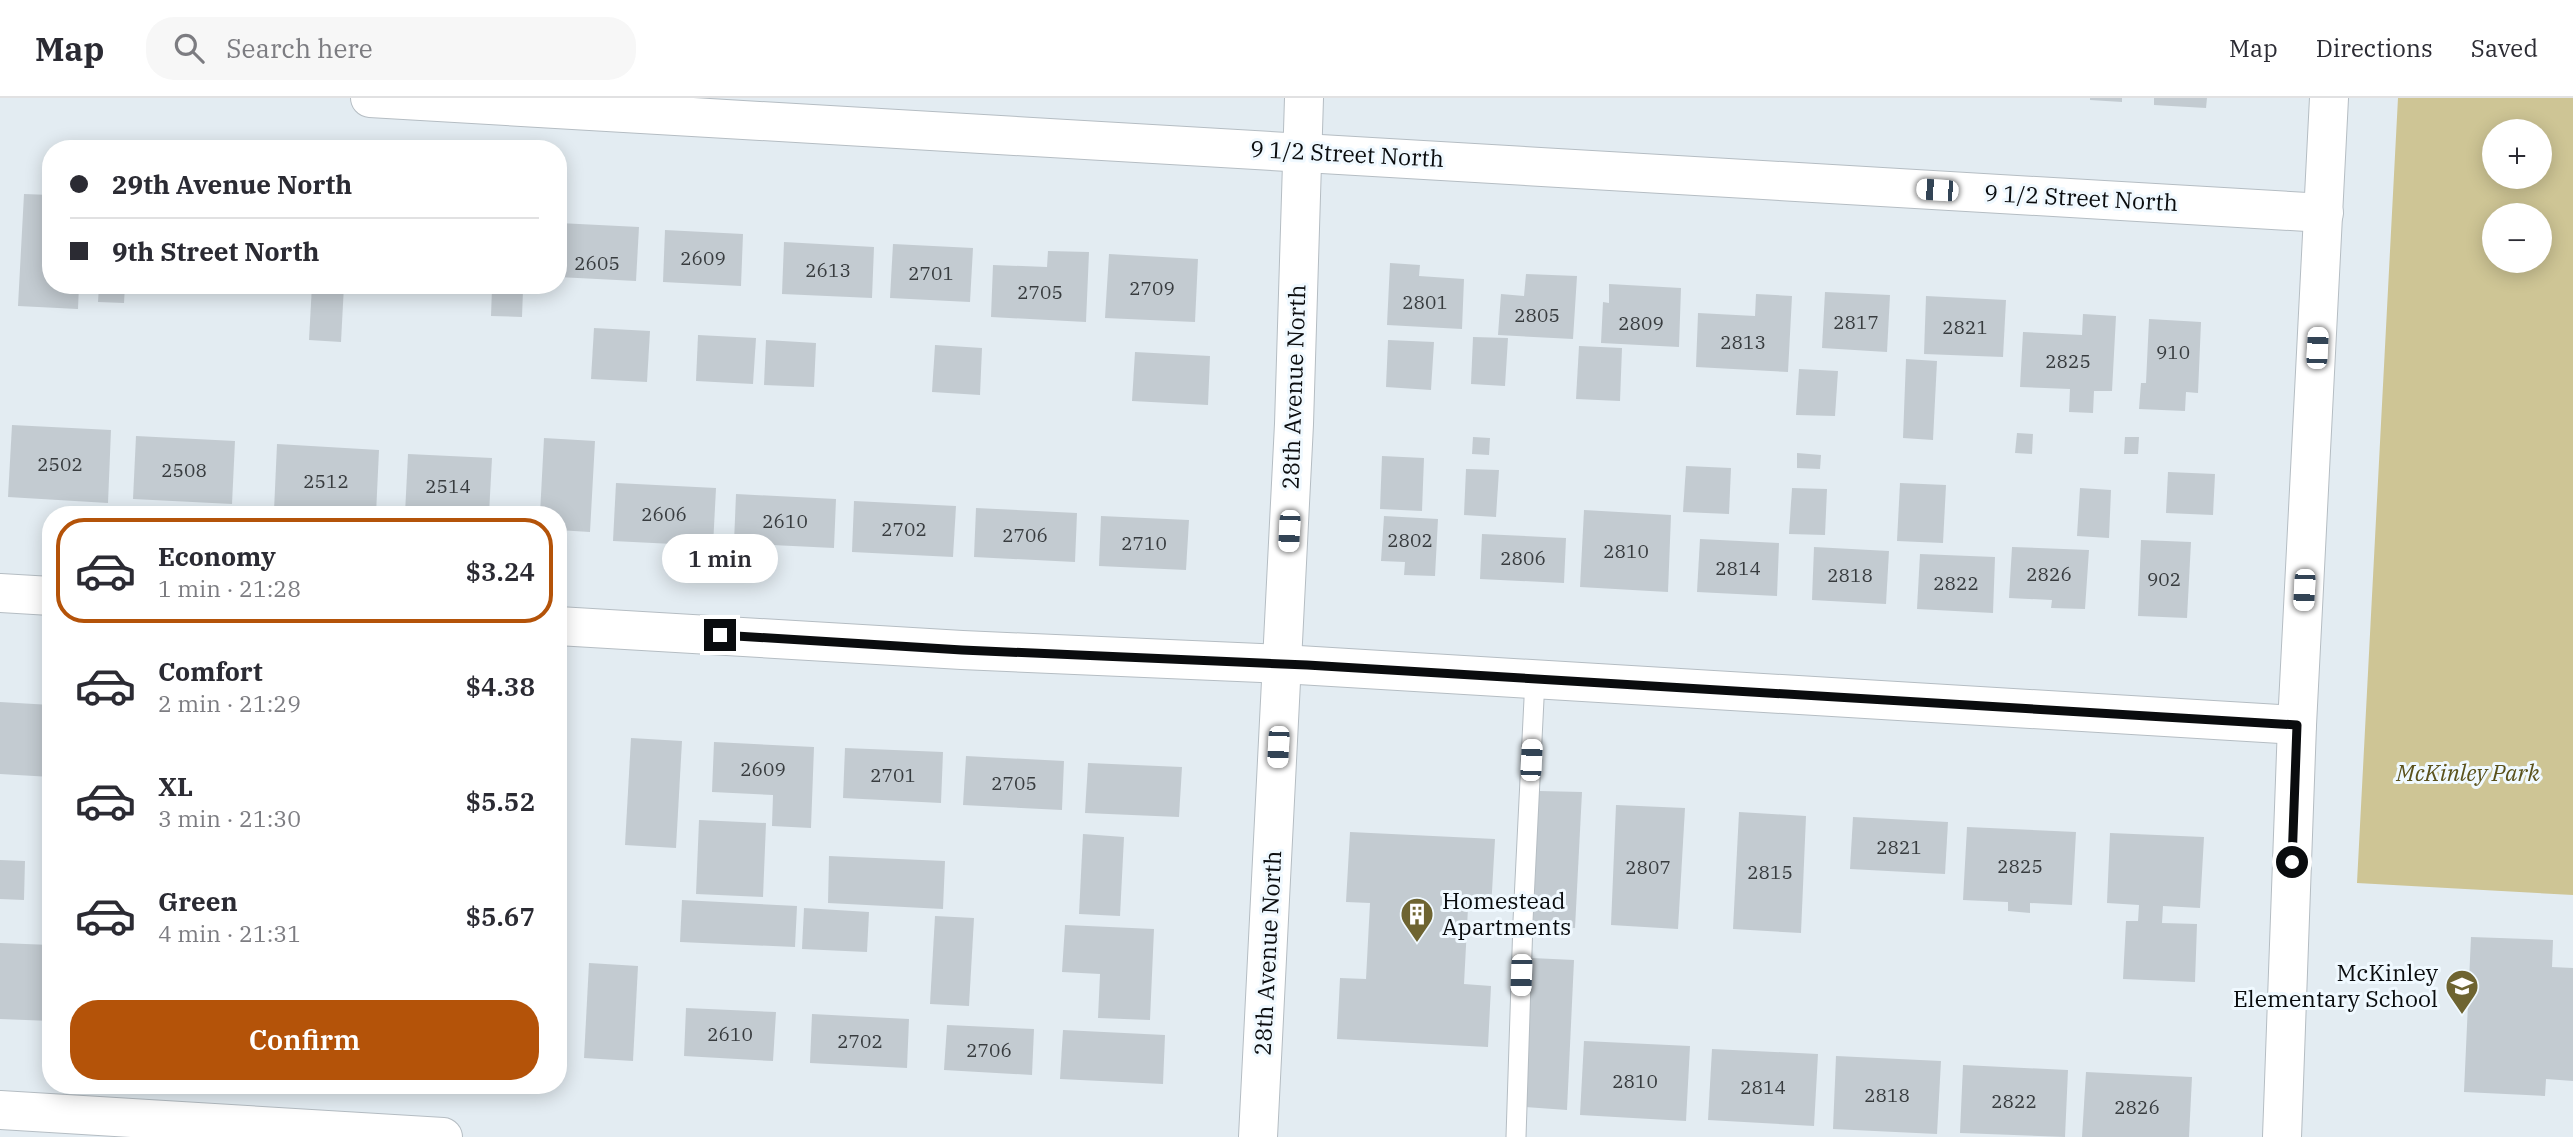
<!DOCTYPE html>
<html lang="en">
<head>
<meta charset="utf-8">
<style>
	:root { --surface:#fff; --page:#f7f7f7; --text:#2b2b33; --muted:#7c7c81; --line:#e1e1e2; --accent:#b45309 }
	body { margin:0; font-family:"IBM Plex Serif",serif; background:var(--page); color:var(--text); height:100vh; display:flex; flex-direction:column; font-size:26px; white-space:nowrap }
	* { box-sizing:border-box; margin:0 }
	p { font-size:23px; color:var(--muted) }
	.icon { flex:none; width:38px; height:38px; fill:none; stroke:currentColor; stroke-width:2; stroke-linecap:round; stroke-linejoin:round }
	.map { position:relative; flex:1; overflow:hidden }
	.side { position:absolute; left:42px; top:408px; width:525px; height:588px; display:flex; flex-direction:column; background:var(--surface); border-radius:28px; box-shadow:0 4px 18px #0003 }
	.side>* { flex:none }
	.banner { position:absolute; left:42px; top:42px; width:525px; height:154px; border-radius:28px; box-shadow:0 4px 18px #0003; display:grid; align-content:center; height:154px; padding:0 28px; background:var(--surface) }
	.buttons { position:absolute; left:2482px; top:21px; display:grid; gap:14px }
	.buttons a { display:grid; place-items:center; width:70px; height:70px; border-radius:50%; background:var(--surface); box-shadow:0 4px 18px #0003; font-size:35px }
	.end { position:absolute; width:32px; height:32px; margin:-16px; border:9px solid #0a0c0e; background:#fff; box-shadow:0 0 0 4px #fff }
	.from { border-radius:50% }
	.bubble { position:absolute; height:49px; border-radius:24px; background:var(--surface); box-shadow:0 4px 18px #0003; font-size:23px; font-weight:600; line-height:49px; text-align:center }
	.car { position:absolute; width:21px; height:42px; margin:-21px -10px; border-radius:9px; box-shadow:0 0 5px 2px #0007; background:linear-gradient(#fff 24%,#345 0 40%,#fff 0 76%,#345 0 86%,#fff 0) }
	.banner b { display:flex; align-items:center; gap:24px; height:66px; font-size:26px }
	.banner b+b { border-top:2px solid var(--line) }
	.banner i { width:18px; height:18px; background:var(--text) }
	ul { padding:12px 0 0; list-style:none }
	li { display:flex; align-items:center; gap:21px; height:105px; margin:0 14px 10px; padding:0 14px; border:4px solid transparent; border-radius:28px }
	li div { flex:1 }
	li b { display:block; font-size:26px }
	li em { font-style:normal; font-weight:600 }
	li.current { border-color:var(--accent) }
	li>.icon { width:63px; height:63px; stroke-width:1.5 }
	.cta { display:flex; gap:14px; margin-top:auto; padding:14px 28px }
	.cta a { flex:1; height:80px; border-radius:28px; background:var(--accent); color:#fff; font-size:28px; font-weight:600; line-height:80px; text-align:center }
	header { display:flex; align-items:center; gap:42px; box-sizing:border-box; height:98px; padding:0 35px; background:var(--surface); border-bottom:2px solid var(--line) }
	header strong { font-size:33px }
	nav { display:flex; gap:38px; margin-inline-start:auto; font-size:24px }
	.search { width:490px; height:63px; background:var(--page); display:flex; align-items:center; gap:18px; box-sizing:border-box; padding:0 24px; border-radius:28px; color:var(--muted); font-size:26px }
	.map>svg:first-child { display:block }
</style>
</head>
<body>
<header>
<strong>Map</strong>
<div class="search"><svg class="icon" aria-label="search" viewBox="0 0 24 24"><circle cx="10" cy="10" r="6"/><path d="M15 15l6 6"/></svg>Search here</div>
<nav><a>Map</a><a>Directions</a><a>Saved</a></nav>
</header>
<div class="map">
<svg width="2573" height="1039" viewBox="0 0 2573 1039">
	<rect width="100%" height="100%" fill="#e3ecf2"/>
	<path fill="#cec595" fill-rule="evenodd" d="M2398,0H2573V797L2357,785ZM2494,33H2539V79H2494ZM2494,117H2539V163H2494Z"/>
	<g fill="#c3cbd1">
		<path d="M2090,0H2122V4L2090,2Z"/>
		<path d="M2154,0H2207L2206,10L2154,7Z"/>
		<path d="M24,96L51,97V187H79L78,211L18,208Z"/>
		<path d="M559,125L639,129L636,183L558,179Z"/>
		<path d="M665,132L743,136L741,188L663,184Z"/>
		<path d="M784,144L874,149L872,200L782,196Z"/>
		<path d="M893,146L973,150L970,204L890,200Z"/>
		<path d="M1048,153L1089,154L1086,224L991,219L993,167L1047,169Z"/>
		<path d="M1109,156L1198,161L1195,224L1105,220Z"/>
		<path d="M1390,165L1420,167L1419,178L1464,181L1462,231L1387,227Z"/>
		<path d="M1526,176L1577,178L1573,241L1498,237L1501,196L1524,198Z"/>
		<path d="M1609,186L1681,190L1679,249L1601,245L1603,204L1609,205Z"/>
		<path d="M99,187H125L124,205L98,204Z"/>
		<path d="M312,187H344L341,244L309,242Z"/>
		<path d="M381,187H423V195L381,193Z"/>
		<path d="M476,187H543V193L523,192L522,219L491,218L492,190L476,189Z"/>
		<path d="M1825,194L1890,197L1887,254L1822,250Z"/>
		<path d="M1756,196L1792,198L1788,274L1696,269L1698,215L1755,218Z"/>
		<path d="M1926,198L2006,202L2003,259L1924,256Z"/>
		<path d="M2083,216L2116,218L2112,293H2094L2093,315L2069,314L2070,291L2020,289L2023,234L2082,237Z"/>
		<path d="M2149,221L2201,224L2198,295L2186,294L2185,313L2139,311L2141,285H2146Z"/>
		<path d="M594,230L650,233L647,284L591,281Z"/>
		<path d="M698,237L756,240L753,286L696,283Z"/>
		<path d="M1473,239L1508,240L1505,288L1471,286Z"/>
		<path d="M766,242L816,245L814,289L764,287Z"/>
		<path d="M1388,242L1434,244L1431,292L1386,289Z"/>
		<path d="M935,247L982,250L980,297L932,294Z"/>
		<path d="M1579,248L1622,250L1620,303L1576,301Z"/>
		<path d="M1135,254L1210,258L1208,307L1132,303Z"/>
		<path d="M1906,261L1937,263L1933,342L1903,340Z"/>
		<path d="M1799,271L1838,273L1835,318L1796,317Z"/>
		<path d="M12,327L111,332L108,405L8,399Z"/>
		<path d="M2017,335L2033,336L2032,356L2015,355Z"/>
		<path d="M136,338L235,343L232,406L133,401Z"/>
		<path d="M1473,339L1490,340L1489,357L1472,356Z"/>
		<path d="M2125,339H2139L2138,356H2124Z"/>
		<path d="M544,340L595,343L590,434L558,432V416H540Z"/>
		<path d="M277,346L379,352L376,416L274,413Z"/>
		<path d="M1797,355L1821,357L1820,371L1797,370Z"/>
		<path d="M408,356L492,360L489,416H405Z"/>
		<path d="M1382,358L1424,360L1422,413L1380,411Z"/>
		<path d="M1686,368L1731,370L1729,416L1683,414Z"/>
		<path d="M1466,371L1499,372L1496,419L1464,417Z"/>
		<path d="M2168,374L2215,376L2213,417L2166,415Z"/>
		<path d="M616,385L716,390L713,448L613,443Z"/>
		<path d="M1900,385L1946,387L1943,445L1897,443Z"/>
		<path d="M1792,390L1827,391L1825,437L1789,436Z"/>
		<path d="M2080,390L2111,392L2109,440L2077,438Z"/>
		<path d="M736,396L836,401L834,450L734,445Z"/>
		<path d="M854,403L956,408L953,459L852,454Z"/>
		<path d="M976,410L1077,415L1075,464L974,459Z"/>
		<path d="M1584,412L1671,417L1668,494L1580,489Z"/>
		<path d="M1101,418L1189,422L1186,472L1099,468Z"/>
		<path d="M1384,418L1438,421L1435,478L1404,477L1405,464L1381,463Z"/>
		<path d="M1482,436L1566,440L1564,485L1480,481Z"/>
		<path d="M1700,441L1779,445L1777,498L1697,494Z"/>
		<path d="M2141,442L2191,444L2187,520L2138,518Z"/>
		<path d="M1814,449L1889,453L1886,506L1812,502Z"/>
		<path d="M2012,449L2089,452L2085,511L2051,510L2052,502L2009,500Z"/>
		<path d="M1920,456L1995,459L1993,515L1917,511Z"/>
		<path d="M0,604L51,607V679L0,676Z"/>
		<path d="M631,640L682,643L676,750L625,747Z"/>
		<path d="M714,644L814,649L811,730L772,728L773,697L712,694Z"/>
		<path d="M845,650L943,654L941,705L843,700Z"/>
		<path d="M966,658L1064,663L1062,712L963,707Z"/>
		<path d="M1088,665L1182,669L1179,719L1085,715Z"/>
		<path d="M1539,693L1582,694L1575,830L1533,828Z"/>
		<path d="M1616,707L1685,710L1678,831L1611,827Z"/>
		<path d="M1739,714L1806,718L1801,835L1733,831Z"/>
		<path d="M1853,719L1948,724L1945,776L1850,771Z"/>
		<path d="M699,722L766,725L763,799L696,796Z"/>
		<path d="M1967,729L2076,734L2072,807L2030,805V815L2008,813V804L1963,802Z"/>
		<path d="M1350,734L1495,741L1491,811L1468,810L1464,886L1491,888L1488,949L1337,941L1340,880L1366,881L1370,805L1346,804Z"/>
		<path d="M2110,735L2204,739L2200,810L2163,808L2162,825L2197,826L2195,884L2123,881L2126,823H2138L2139,807L2107,805Z"/>
		<path d="M1083,736L1124,739L1120,818L1079,816Z"/>
		<path d="M829,758L945,763L943,811L828,805Z"/>
		<path d="M0,762L25,763L24,802L0,801Z"/>
		<path d="M682,802L797,808L795,849L680,844Z"/>
		<path d="M804,810L869,814L867,854L802,851Z"/>
		<path d="M935,818L974,820L969,908L930,906Z"/>
		<path d="M1065,827L1154,831L1150,922L1098,920L1100,876L1062,874Z"/>
		<path d="M2471,839L2553,842L2552,869L2573,870V983L2546,981L2545,998L2464,994Z"/>
		<path d="M0,845L51,847V923L0,921Z"/>
		<path d="M1532,860L1574,862L1567,1012L1525,1009Z"/>
		<path d="M589,865L638,868L633,963L584,960Z"/>
		<path d="M686,910L776,914L773,963L684,958Z"/>
		<path d="M812,916L909,921L907,970L810,965Z"/>
		<path d="M947,927L1034,931L1032,977L944,972Z"/>
		<path d="M1063,932L1165,937L1163,986L1060,981Z"/>
		<path d="M1584,943L1690,948L1686,1023L1580,1017Z"/>
		<path d="M1712,951L1818,956L1814,1028L1708,1022Z"/>
		<path d="M1836,958L1941,963L1937,1036L1833,1031Z"/>
		<path d="M1963,967L2068,972L2065,1039L1960,1035Z"/>
		<path d="M2086,974L2192,979L2189,1039H2082Z"/>
	</g>
	<g fill="none" stroke-linecap="round" stroke-linejoin="round">
		<defs>
			<path id="service" d="M1516,1039L1523,823L1535,581"/>
			<g id="minor">
				<path d="M370,0L2324,115"/>
				<path d="M0,495L51,498"/>
				<path d="M558,528L962,552L1282,566L2297,627"/>
				<path d="M0,1012L443,1039"/>
				<path d="M1258,1039L1294,326L1304,0"/>
				<path d="M2282,1039L2297,627L2329,0"/>
			</g>
		</defs>
		<use href="#service" stroke="#b5bdc3" stroke-width="21"/>
		<use href="#minor" stroke="#b5bdc3" stroke-width="40"/>
		<use href="#service" stroke="#fff" stroke-width="19"/>
		<use href="#minor" stroke="#fff" stroke-width="38"/>
	</g>
	<g fill="none" stroke-linecap="round" stroke-linejoin="round">
		<path stroke="#0a0c0e" stroke-width="9" d="M720,537L962,552L1307,567L2297,627L2292,764"/>
	</g>
	<defs>
		<symbol id="building-pin" viewBox="-11 -11 22 30"><path d="M0 17L-7.5 6A9.5 9.5 0 1 1 7.5 6Z" fill="#6e6431" stroke="#f0f9ff"/><path d="M-4-6H4V6H1V3H-1V6H-4ZM-2.5-4.3h1.7v1.8h-1.7ZM.8-4.3h1.7v1.8H.8ZM-2.5-1h1.7V.8h-1.7ZM.8-1h1.7V.8H.8Z" fill="#fff"/></symbol>
		<symbol id="school-pin" viewBox="-11 -11 22 30"><path d="M0 17L-7.5 6A9.5 9.5 0 1 1 7.5 6Z" fill="#6e6431" stroke="#f0f9ff"/><path d="M0-5L7-2L0 1L-7-2ZM-4 1L0 2.5L4 1V4Q0 6-4 4Z" fill="#fff"/></symbol>
	</defs>
	<g fill-rule="evenodd">
		<use href="#building-pin" x="1398" y="797" width="38" height="52"/>
		<use href="#school-pin" x="2443" y="869" width="38" height="52"/>
	</g>
	<g text-anchor="middle" stroke-width="6" stroke-linejoin="round" paint-order="stroke">
		<g font-size="19" fill="#383c3f">
			<text x="703" y="167">2609</text>
			<text x="597" y="172">2605</text>
			<text x="828" y="179">2613</text>
			<text x="931" y="182">2701</text>
			<text x="1152" y="197">2709</text>
			<text x="1040" y="201">2705</text>
			<text x="1425" y="211">2801</text>
			<text x="1537" y="224">2805</text>
			<text x="1856" y="231">2817</text>
			<text x="1641" y="232">2809</text>
			<text x="1965" y="236">2821</text>
			<text x="1743" y="251">2813</text>
			<text x="2173" y="261">910</text>
			<text x="2068" y="270">2825</text>
			<text x="60" y="373">2502</text>
			<text x="184" y="379">2508</text>
			<text x="326" y="390">2512</text>
			<text x="448" y="395">2514</text>
			<text x="664" y="423">2606</text>
			<text x="785" y="430">2610</text>
			<text x="904" y="438">2702</text>
			<text x="1025" y="444">2706</text>
			<text x="1410" y="449">2802</text>
			<text x="1144" y="452">2710</text>
			<text x="1626" y="460">2810</text>
			<text x="1523" y="467">2806</text>
			<text x="1738" y="477">2814</text>
			<text x="2049" y="483">2826</text>
			<text x="1850" y="484">2818</text>
			<text x="2164" y="488">902</text>
			<text x="1956" y="492">2822</text>
			<text x="763" y="678">2609</text>
			<text x="893" y="684">2701</text>
			<text x="1014" y="692">2705</text>
			<text x="1899" y="756">2821</text>
			<text x="2020" y="775">2825</text>
			<text x="1648" y="776">2807</text>
			<text x="1770" y="781">2815</text>
			<text x="730" y="943">2610</text>
			<text x="860" y="950">2702</text>
			<text x="989" y="959">2706</text>
			<text x="1635" y="990">2810</text>
			<text x="1763" y="996">2814</text>
			<text x="1887" y="1004">2818</text>
			<text x="2014" y="1010">2822</text>
			<text x="2137" y="1016">2826</text>
		</g>
		<g font-size="23" fill="#0a0c0e" stroke="#f0f9ff">
			<text transform="translate(1347 56) rotate(3)" y="8">9 1/2 Street North</text>
			<text transform="translate(2081 100) rotate(3)" y="8">9 1/2 Street North</text>
			<text transform="translate(1294 289) rotate(-88)" y="8">28th Avenue North</text>
			<text transform="translate(1268 855) rotate(-87)" y="8">28th Avenue North</text>
		</g>
		<g font-size="23" font-style="italic" fill="#5a511b" stroke="#f0f9ff">
			<text x="2468" y="683">McKinley Park</text>
		</g>
		<g font-size="23" fill="#0a0c0e" stroke="#f0f9ff" text-anchor="start">
			<text x="1442" y="811">Homestead<tspan x="1442" dy="26">Apartments</tspan></text>
			<text x="2438" y="883" text-anchor="end">McKinley<tspan x="2438" dy="26">Elementary School</tspan></text>
		</g>
	</g>
</svg>
<div class="buttons">
<a>+</a>
<a>−</a>
</div>
<i class="end from" style="left:2292px;top:764px"></i>
<i class="end" style="left:720px;top:537px"></i>
<div class="bubble" style="left:662px;top:436px;width:116px">1 min</div>
<i class="car" style="left:1937px;top:92px;rotate:274deg"></i>
<i class="car" style="left:2317px;top:250px;rotate:3deg"></i>
<i class="car" style="left:1289px;top:433px;rotate:183deg"></i>
<i class="car" style="left:2304px;top:492px;rotate:183deg"></i>
<i class="car" style="left:1278px;top:649px;rotate:183deg"></i>
<i class="car" style="left:1531px;top:662px;rotate:3deg"></i>
<i class="car" style="left:1521px;top:877px;rotate:182deg"></i>
<div class="banner">
<b><i class="from"></i>29th Avenue North</b>
<b><i></i>9th Street North</b>
</div>
<section class="side">
<ul>
<li class="current"><svg class="icon" aria-label="car" viewBox="0 0 24 24"><path d="M5 17H2v-5l4-1 3-4h7l3 4 3 1v5h-3M9 17h6M6 11h13"/><circle cx="7" cy="17" r="2"/><circle cx="17" cy="17" r="2"/></svg><div><b>Economy</b><p>1 min · 21:28</p></div><em>$3.24</em></li>
<li><svg class="icon" aria-label="car" viewBox="0 0 24 24"><path d="M5 17H2v-5l4-1 3-4h7l3 4 3 1v5h-3M9 17h6M6 11h13"/><circle cx="7" cy="17" r="2"/><circle cx="17" cy="17" r="2"/></svg><div><b>Comfort</b><p>2 min · 21:29</p></div><em>$4.38</em></li>
<li><svg class="icon" aria-label="car" viewBox="0 0 24 24"><path d="M5 17H2v-5l4-1 3-4h7l3 4 3 1v5h-3M9 17h6M6 11h13"/><circle cx="7" cy="17" r="2"/><circle cx="17" cy="17" r="2"/></svg><div><b>XL</b><p>3 min · 21:30</p></div><em>$5.52</em></li>
<li><svg class="icon" aria-label="car" viewBox="0 0 24 24"><path d="M5 17H2v-5l4-1 3-4h7l3 4 3 1v5h-3M9 17h6M6 11h13"/><circle cx="7" cy="17" r="2"/><circle cx="17" cy="17" r="2"/></svg><div><b>Green</b><p>4 min · 21:31</p></div><em>$5.67</em></li>
</ul>
<div class="cta"><a>Confirm</a></div>
</section>
</div>
</body>
</html>
